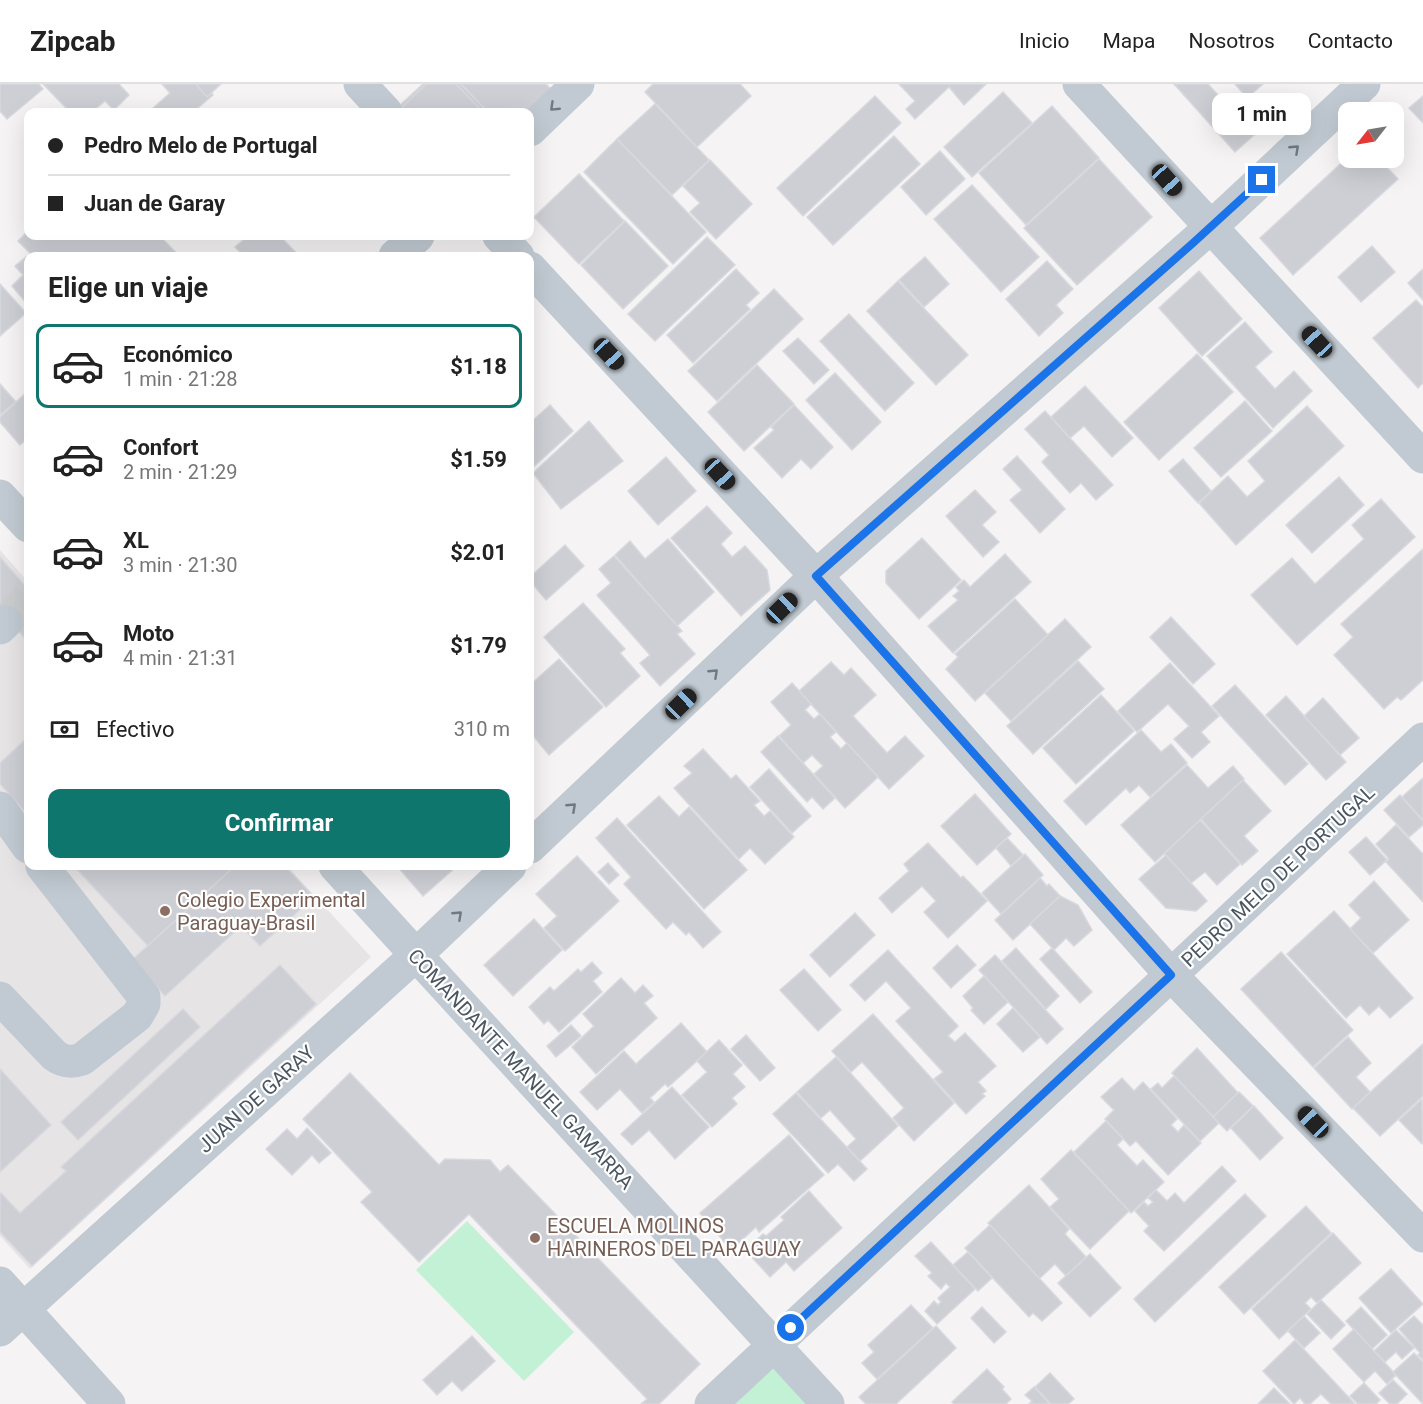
<!DOCTYPE html>
<html lang="es">
<head>
<meta charset="utf-8">
<style>
	:root { --surface:#fff; --page:#f6f6f6; --text:#222; --muted:#767676; --line:#e0e0e0; --accent:#0f766e }
	body { margin:0; font-family:Roboto,sans-serif; background:var(--page); color:var(--text); height:100vh; display:flex; flex-direction:column; font-size:22px; white-space:nowrap }
	* { box-sizing:border-box; margin:0 }
	p { font-size:20px; color:var(--muted) }
	.icon { flex:none; width:33px; height:33px; fill:none; stroke:currentColor; stroke-width:2; stroke-linecap:round; stroke-linejoin:round }
	.map { position:relative; flex:1; overflow:hidden }
	.details { position:absolute; left:24px; top:168px; width:510px; height:618px; display:flex; flex-direction:column; background:var(--surface); border-radius:12px; box-shadow:0 6px 24px #0002 }
	.details>* { flex:none }
	.guide { position:absolute; left:24px; top:24px; width:510px; height:132px; border-radius:12px; box-shadow:0 6px 24px #0002; display:grid; align-content:center; height:132px; padding:0 24px; background:var(--surface) }
	.needle { width:39px; rotate:239deg }
	.controls { position:absolute; left:1338px; top:18px; display:grid; gap:12px }
	.controls a { display:grid; place-items:center; width:66px; height:66px; border-radius:12px; background:var(--surface); box-shadow:0 6px 24px #0002; font-size:30px }
	.end { position:absolute; width:27px; height:27px; margin:-14px; border:8px solid #1a73e8; background:#fff; box-shadow:0 0 0 3px #fff }
	.from { border-radius:50% }
	.bubble { position:absolute; height:42px; border-radius:12px; background:var(--surface); box-shadow:0 6px 24px #0002; font-size:20px; font-weight:700; line-height:42px; text-align:center }
	.car { position:absolute; width:18px; height:36px; margin:-18px -9px; border-radius:8px; box-shadow:0 0 4px 2px #0007; background:linear-gradient(#222 24%,#8ab4d8 0 40%,#222 0 76%,#8ab4d8 0 86%,#222 0) }
	.guide b { display:flex; align-items:center; gap:21px; height:57px; font-size:22px }
	.guide b+b { border-top:2px solid var(--line) }
	.guide i { width:15px; height:15px; background:var(--text) }
	ul { padding:0; list-style:none }
	li { display:flex; align-items:center; gap:18px; height:84px; margin:0 12px 9px; padding:0 12px; border:3px solid transparent; border-radius:12px }
	li div { flex:1 }
	li b { display:block; font-size:22px }
	li em { font-style:normal; font-weight:700 }
	li.selected { border-color:var(--accent) }
	li>.icon { width:54px; height:54px; stroke-width:1.5 }
	h2 { padding:0 24px; font-size:27px; line-height:72px }
	.pay { display:flex; align-items:center; gap:15px; height:66px; padding:0 24px; font-size:22px }
	.pay p { margin-inline-start:auto }
	.action { display:flex; gap:12px; margin-top:auto; padding:12px 24px }
	.action a { flex:1; height:69px; border-radius:12px; background:var(--accent); color:#fff; font-size:24px; font-weight:700; line-height:69px; text-align:center }
	header { display:flex; align-items:center; gap:36px; box-sizing:border-box; height:84px; padding:0 30px; background:var(--surface); border-bottom:2px solid var(--line) }
	header strong { font-size:28px }
	nav { display:flex; gap:33px; margin-inline-start:auto; font-size:21px }
	.map>svg:first-child { display:block }
</style>
</head>
<body>
<header>
<strong>Zipcab</strong>
<nav><a>Inicio</a><a>Mapa</a><a>Nosotros</a><a>Contacto</a></nav>
</header>
<div class="map">
<svg width="1423" height="1320" viewBox="0 0 1423 1320">
	<rect width="100%" height="100%" fill="#f5f3f3"/>
	<path fill="#e6e4e5" d="M0,466L28,498V782H287L371,873L30,1185L0,1152Z"/>
	<g fill="#c3f1d5">
		<path d="M467,1137L574,1248L524,1297L416,1186Z"/>
		<path d="M773,1284L816,1320H731Z"/>
	</g>
	<g fill="#cdcfd5" stroke="#d7d9de" stroke-width="1.5">
		<path d="M0,0H39L43,5L7,35L0,27Z"/>
		<path d="M43,0H119L129,11L114,26L105,17L92,28H70Z"/>
		<path d="M162,0H203L213,11L193,28H155L152,25L170,9Z"/>
		<path d="M196,0H221L207,13Z"/>
		<path d="M423,0H461L488,28H398L395,26Z"/>
		<path d="M426,0H456L483,28H397Z"/>
		<path d="M461,0H546L552,6L529,28H488Z"/>
		<path d="M653,0H740L751,12L697,63L645,8Z"/>
		<path d="M899,0H986L964,21L949,3L915,35L906,25L915,17Z"/>
		<path d="M1174,0H1208L1254,51L1235,68Z"/>
		<path d="M1235,0H1263L1247,14Z"/>
		<path d="M1003,8L1032,39L972,93L944,63Z"/>
		<path d="M875,12L901,39L803,132L777,104Z"/>
		<path d="M1423,12V39L1409,24Z"/>
		<path d="M655,20L709,76L672,111L617,55Z"/>
		<path d="M1052,22L1099,74L1026,141L979,89Z"/>
		<path d="M894,52L920,80L833,161L807,133Z"/>
		<path d="M617,55L706,148L673,180L584,88Z"/>
		<path d="M940,67L965,95L926,131L901,103Z"/>
		<path d="M1348,73L1378,74L1398,95L1293,191L1260,154Z"/>
		<path d="M1099,75L1152,133L1077,201L1024,144Z"/>
		<path d="M710,76L752,120L716,155L690,128L700,119L683,102Z"/>
		<path d="M579,90L624,137L579,180L534,133Z"/>
		<path d="M972,101L1039,173L1001,208L934,135Z"/>
		<path d="M625,137L668,182L623,225L581,181Z"/>
		<path d="M28,147V152H160L179,172H33L18,157Z"/>
		<path d="M248,152H280L299,172H244L235,163Z"/>
		<path d="M707,153L735,181L655,257L628,230Z"/>
		<path d="M1372,162L1395,188L1361,218L1338,193Z"/>
		<path d="M26,173L28,177V221L12,202L23,191L15,182Z"/>
		<path d="M925,173L949,200L924,223L899,196Z"/>
		<path d="M1047,177L1073,205L1056,221L1063,229L1039,252L1006,215Z"/>
		<path d="M736,185L759,209L746,221L750,225L693,279L667,251Z"/>
		<path d="M1423,185V216L1408,199Z"/>
		<path d="M1199,187L1242,235L1202,272L1159,224Z"/>
		<path d="M898,197L968,271L936,301L867,227Z"/>
		<path d="M0,200L26,229L0,252Z"/>
		<path d="M774,205L803,235L717,317L688,287Z"/>
		<path d="M1416,216L1423,223V299L1418,304L1373,254Z"/>
		<path d="M849,230L914,299L885,327L820,257Z"/>
		<path d="M1245,238L1272,268L1255,283L1275,305L1294,287L1312,307L1273,344L1207,272Z"/>
		<path d="M798,254L829,286L814,300L783,267Z"/>
		<path d="M1197,270L1233,308L1159,376L1124,338Z"/>
		<path d="M757,281L794,320L744,367L708,328Z"/>
		<path d="M835,289L881,338L852,366L806,316Z"/>
		<path d="M0,300L16,318L0,331Z"/>
		<path d="M1085,302L1133,354L1112,373L1084,342L1070,354L1051,333Z"/>
		<path d="M28,307V354L20,361L0,338V333Z"/>
		<path d="M1245,317L1272,347L1221,393L1194,364Z"/>
		<path d="M550,321L573,347L530,386V339Z"/>
		<path d="M794,321L833,363L811,385L801,375L782,394L754,364L774,346L771,343Z"/>
		<path d="M1307,322L1344,362L1236,461L1199,419L1228,392L1247,413L1265,397L1248,377Z"/>
		<path d="M1045,327L1113,401L1096,416L1081,399L1070,409L1042,378L1049,371L1025,345Z"/>
		<path d="M589,337L623,377L561,425L533,389Z"/>
		<path d="M1017,372L1065,425L1040,449L1010,416L1022,406L1003,385Z"/>
		<path d="M666,373L696,407L658,441L628,407Z"/>
		<path d="M1183,375L1211,407L1198,419L1169,387Z"/>
		<path d="M1339,393L1364,421L1312,469L1286,441Z"/>
		<path d="M975,406L996,428L982,441L999,458L983,473L946,432Z"/>
		<path d="M1381,415L1415,453L1297,561L1251,511L1292,474L1315,500L1364,455L1352,441Z"/>
		<path d="M707,422L732,449L721,460L732,473L745,462L767,486L770,506L741,532L671,454Z"/>
		<path d="M922,454L961,496L919,535L886,499V487Z"/>
		<path d="M668,455L714,508L677,542L615,471L630,457L645,475Z"/>
		<path d="M565,461L584,482L546,516L530,497V493Z"/>
		<path d="M1423,465V596L1401,616L1397,613L1384,625L1334,571L1353,553L1341,540Z"/>
		<path d="M1005,470L1031,498L953,569L928,542L958,516L953,512L959,507L956,503L964,496L970,503Z"/>
		<path d="M614,472L682,547L677,550L695,570L660,602L640,579L650,571L597,511L611,499L599,485Z"/>
		<path d="M0,473L28,505V558L0,526Z"/>
		<path d="M1015,515L1048,551L975,617L946,585L958,573L955,570Z"/>
		<path d="M583,519L625,565L620,569L640,592L606,623L544,553Z"/>
		<path d="M1171,533L1215,580L1193,600L1150,553Z"/>
		<path d="M1065,535L1091,563L1011,637L985,609Z"/>
		<path d="M559,575L603,623L549,671L530,648V601Z"/>
		<path d="M1078,577L1104,605L1033,670L1007,642Z"/>
		<path d="M831,578L844,591L851,584L876,611L853,632L887,669L905,652L924,672L889,705L799,607Z"/>
		<path d="M1170,579L1219,632L1201,648L1210,658L1192,674L1174,655L1189,642L1168,620L1137,648L1118,627Z"/>
		<path d="M792,599L811,620L805,626L814,635L820,630L836,648L830,653L841,665L847,659L878,693L845,724L814,690L823,682L812,671L803,679L779,652L791,641L771,618Z"/>
		<path d="M1235,601L1308,680L1285,701L1212,622Z"/>
		<path d="M1101,611L1134,647L1076,700L1043,664Z"/>
		<path d="M1286,612L1346,678L1326,696L1266,631Z"/>
		<path d="M1323,614L1359,654L1340,671L1304,632Z"/>
		<path d="M1141,646L1161,668L1171,660L1187,679L1150,713L1139,701L1130,709L1126,704L1086,741L1064,717Z"/>
		<path d="M778,652L835,714L823,725L812,713L807,718L761,668Z"/>
		<path d="M28,653V731L0,700V679Z"/>
		<path d="M703,665L731,695L736,691L760,717L754,721L764,732L770,727L794,753L765,780L750,764L739,775L674,704L692,689L684,682Z"/>
		<path d="M1187,681L1208,704L1233,682L1244,695L1155,778L1121,741Z"/>
		<path d="M769,685L811,732L792,749L750,703Z"/>
		<path d="M1423,694V736L1402,713Z"/>
		<path d="M1243,696L1271,727L1244,752L1258,767L1242,781L1201,735Z"/>
		<path d="M975,710L1011,750L977,781L941,742Z"/>
		<path d="M1400,711L1423,737V741L1409,753L1384,726Z"/>
		<path d="M659,712L679,733L689,723L747,786L704,825L627,741Z"/>
		<path d="M617,734L721,848L703,864L689,848L686,851L673,838L666,845L624,800L631,793L596,754Z"/>
		<path d="M1200,736L1240,780L1217,801L1205,788L1191,799L1164,770Z"/>
		<path d="M1396,741L1423,770V818L1386,778L1389,775L1376,760Z"/>
		<path d="M1366,753L1387,776L1370,791L1349,768Z"/>
		<path d="M1007,754L1023,771L1011,782L996,764Z"/>
		<path d="M928,759L961,794L963,792L987,817L948,854L924,828L936,817L922,802L892,829L879,814L909,787L904,780Z"/>
		<path d="M1025,770L1043,791L1001,830L982,809Z"/>
		<path d="M1166,771L1207,817L1196,827L1166,824L1139,795Z"/>
		<path d="M577,772L619,817L565,867L544,844L557,832L536,810Z"/>
		<path d="M608,779L619,791L609,800L598,788Z"/>
		<path d="M74,782H235L148,862Z"/>
		<path d="M235,782H285L314,813L260,862L241,842L165,912L132,876Z"/>
		<path d="M397,782H457L423,812Z"/>
		<path d="M1040,794L1047,802L1049,800L1060,812L1013,856L995,836Z"/>
		<path d="M1374,797L1409,836L1373,869L1350,845L1361,834L1349,821Z"/>
		<path d="M1060,812L1078,821L1092,846L1074,862L1066,854L1054,866L1030,840Z"/>
		<path d="M1334,827L1413,914L1390,934L1379,922L1369,931L1360,921L1346,934L1287,870Z"/>
		<path d="M855,829L875,851L830,893L810,871Z"/>
		<path d="M534,835L562,866L513,912L484,881Z"/>
		<path d="M957,861L976,881L951,904L933,884Z"/>
		<path d="M1016,864L1059,912L1046,925L1002,877Z"/>
		<path d="M1052,864L1092,908L1080,919L1040,875Z"/>
		<path d="M888,866L958,942L948,952L955,958L965,949L996,982L978,998L986,1007L982,1010L985,1012L966,1030L934,995L943,988L896,937L911,924L886,897L865,917L850,901Z"/>
		<path d="M1281,868L1353,946L1313,983L1241,905Z"/>
		<path d="M995,871L1063,945L1047,960L979,886Z"/>
		<path d="M592,878L602,889L593,897L602,908L559,948L548,936L544,940L529,923L550,903L554,907L578,885L581,888Z"/>
		<path d="M280,881L316,920L32,1182L0,1148V1108L20,1129L66,1087L61,1083Z"/>
		<path d="M804,885L841,926L818,947L780,906Z"/>
		<path d="M984,892L1008,918L984,940L971,926L973,924L963,912Z"/>
		<path d="M621,894L635,909L643,901L653,912L644,919L657,934L596,990L572,963L594,942L583,930Z"/>
		<path d="M1013,924L1040,953L1023,968L997,940Z"/>
		<path d="M183,925L200,943L78,1056L61,1038Z"/>
		<path d="M873,930L954,1019L914,1057L893,1034L904,1024L862,978L851,988L832,967Z"/>
		<path d="M681,939L707,968L668,1003L665,1000L650,1014L654,1018L642,1029L620,1005L597,1026L580,1008L624,967L636,980Z"/>
		<path d="M571,941L581,952L556,973L547,962Z"/>
		<path d="M746,951L775,984L760,997L731,965Z"/>
		<path d="M1348,953L1371,979L1356,993L1370,1008L1352,1025L1314,984Z"/>
		<path d="M719,956L742,981L733,990L745,1003L732,1014L737,1020L712,1043L682,1011L707,988L697,977Z"/>
		<path d="M1423,960V1012L1380,1052L1353,1024Z"/>
		<path d="M1197,964L1238,1009L1213,1033L1172,989Z"/>
		<path d="M836,973L898,1042L860,1077L847,1063L856,1055L830,1026L821,1034L797,1008Z"/>
		<path d="M0,985L51,1041L0,1088Z"/>
		<path d="M350,989L439,1081L445,1075L490,1076L500,1088L508,1081L700,1280L659,1320H641L647,1315L469,1130L419,1178L361,1118L372,1108L303,1035Z"/>
		<path d="M1174,992L1219,1039L1200,1057L1151,1005L1158,999L1162,1004Z"/>
		<path d="M1122,994L1134,1007L1143,998L1177,1035L1171,1041L1178,1048L1184,1041L1201,1059L1168,1091L1136,1057L1130,1062L1105,1035L1114,1026L1101,1013Z"/>
		<path d="M672,1003L709,1043L675,1075L649,1046L632,1061L621,1050Z"/>
		<path d="M1239,1008L1253,1022L1227,1047L1213,1033Z"/>
		<path d="M796,1009L867,1085L854,1097L838,1080L828,1089L773,1030Z"/>
		<path d="M1422,1015L1423,1059L1422,1060L1399,1036Z"/>
		<path d="M1254,1022L1283,1054L1260,1076L1231,1044Z"/>
		<path d="M1106,1037L1123,1055L1117,1061L1137,1082L1143,1076L1164,1098L1131,1129L1074,1068Z"/>
		<path d="M307,1044L331,1069L319,1079L312,1071L292,1091L266,1065L287,1045L297,1055Z"/>
		<path d="M789,1051L824,1091L759,1148L756,1143L731,1166L700,1129Z"/>
		<path d="M1071,1066L1129,1127L1090,1165L1050,1123L1059,1115L1041,1095Z"/>
		<path d="M1222,1082L1236,1097L1164,1167L1144,1147L1149,1142L1135,1127L1144,1118L1148,1122L1153,1118L1148,1114L1156,1106L1167,1117L1175,1109L1184,1119Z"/>
		<path d="M1029,1101L1069,1145L1065,1150L1086,1173L1066,1192L1055,1180L1039,1195L988,1139Z"/>
		<path d="M809,1107L842,1144L794,1187L786,1178L770,1193L745,1166L762,1151L763,1150L766,1152L784,1136L781,1133Z"/>
		<path d="M1245,1110L1266,1132L1155,1238L1134,1215Z"/>
		<path d="M1306,1122L1331,1149L1244,1230L1219,1203Z"/>
		<path d="M990,1141L1062,1219L1042,1237L1033,1229L1029,1233L965,1164Z"/>
		<path d="M1333,1149L1361,1179L1317,1219L1311,1213L1305,1219L1311,1225L1279,1255L1252,1225Z"/>
		<path d="M931,1158L975,1205L937,1240L925,1227L934,1217L938,1221L941,1218L938,1214L950,1203L946,1199L941,1205L928,1192L932,1189L915,1172Z"/>
		<path d="M968,1168L992,1194L978,1207L953,1181Z"/>
		<path d="M1090,1170L1121,1204L1090,1233L1058,1199Z"/>
		<path d="M1391,1185L1423,1220L1391,1249L1359,1214Z"/>
		<path d="M1321,1216L1345,1241L1331,1255L1307,1230Z"/>
		<path d="M911,1221L933,1244L877,1295L862,1279L874,1268L868,1261Z"/>
		<path d="M982,1223L1006,1248L994,1259L971,1234Z"/>
		<path d="M1361,1223L1387,1251L1372,1265L1346,1237Z"/>
		<path d="M1304,1232L1320,1249L1304,1264L1288,1247Z"/>
		<path d="M1414,1232L1423,1241V1276L1418,1271L1420,1269L1399,1245Z"/>
		<path d="M936,1242L956,1264L896,1320H866L859,1313Z"/>
		<path d="M1354,1245L1396,1291L1387,1300L1375,1287L1364,1298L1333,1265Z"/>
		<path d="M1396,1246L1414,1264L1402,1275L1396,1268L1385,1278L1374,1267Z"/>
		<path d="M472,1252L495,1277L462,1307L452,1297L437,1311L423,1296Z"/>
		<path d="M1295,1256L1355,1320H1331L1321,1310L1310,1320H1305L1300,1314L1294,1320L1263,1287Z"/>
		<path d="M1414,1269L1423,1278V1320L1393,1288Z"/>
		<path d="M987,1285L1004,1303L1002,1305L1011,1315L1006,1320H954L952,1318Z"/>
		<path d="M1050,1289L1074,1315L1068,1320H1051L1035,1303Z"/>
		<path d="M1393,1296L1407,1310L1397,1320H1390L1379,1309Z"/>
		<path d="M1364,1299L1380,1316L1376,1320H1358L1350,1312Z"/>
		<path d="M1034,1303L1049,1319V1320H1029L1032,1317L1025,1311Z"/>
		<path d="M1274,1304L1290,1320H1258Z"/>
	</g>
	<g fill="none" stroke-linecap="round" stroke-linejoin="round">
		<path stroke="#caccce" stroke-width="33" stroke-dasharray="33 16" stroke-linecap="butt" d="M6,538L28,514"/>
		<g stroke="#c1cad2" stroke-width="33">
			<path d="M360,0L386,28"/>
			<path d="M1079,0L1423,373"/>
			<path d="M530,46L578,0"/>
			<path d="M499,152L518,172"/>
			<path d="M395,172L418,152"/>
			<path d="M530,184L816,492L1171,891L1423,1152"/>
			<path d="M0,412L28,442"/>
			<path d="M0,544L6,538"/>
			<path d="M0,724L28,763"/>
			<path d="M530,763L816,492L1211,143L1364,0"/>
			<path d="M335,782L416,871L828,1320"/>
			<path d="M0,914L54,971C63,978 71,979 82,975L137,932L144,920V913L42,782"/>
			<path d="M0,1199L109,1320"/>
			<path d="M0,1246L416,871L510,782"/>
			<path d="M711,1320L1171,891L1423,655"/>
		</g>
	</g>
	<defs><path id="oneway-chevron" d="M-2-3.5L2.5 0L-2 3.5" fill="none" stroke-width="1.6" stroke-linecap="round" stroke-linejoin="round" transform="scale(1.5)"/></defs>
	<g stroke="#6e7983">
		<use href="#oneway-chevron" transform="translate(554 23) rotate(136)"/>
		<use href="#oneway-chevron" transform="translate(1295 65) rotate(-43)"/>
		<use href="#oneway-chevron" transform="translate(714 589) rotate(-43)"/>
		<use href="#oneway-chevron" transform="translate(572 723) rotate(-43)"/>
		<use href="#oneway-chevron" transform="translate(458 831) rotate(-43)"/>
	</g>
	<g fill="none" stroke-linecap="round" stroke-linejoin="round">
		<path stroke="#1a73e8" stroke-width="8" d="M791,1244L1171,891L816,492L1193,159L1262,96"/>
	</g>
	<g fill="#8d6e63" stroke="#fff" stroke-width="2">
		<circle cx="165" cy="827" r="6"/>
		<circle cx="535" cy="1154" r="6"/>
	</g>
	<g text-anchor="middle" stroke-width="4.5" stroke-linejoin="round" paint-order="stroke">
		<g font-size="20" fill="#4a5661" stroke="#fff">
			<text transform="translate(1278 792) rotate(-43)" y="7">PEDRO MELO DE PORTUGAL</text>
			<text transform="translate(521 985) rotate(47)" y="7">COMANDANTE MANUEL GAMARRA</text>
			<text transform="translate(256 1015) rotate(-42)" y="7">JUAN DE GARAY</text>
		</g>
		<g font-size="20" fill="#785e54" stroke="#fff" text-anchor="start">
			<text x="177" y="823">Colegio Experimental<tspan x="177" dy="23">Paraguay-Brasil</tspan></text>
			<text x="547" y="1149">ESCUELA MOLINOS<tspan x="547" dy="23">HARINEROS DEL PARAGUAY</tspan></text>
		</g>
	</g>
</svg>
<div class="controls">
<a><svg class="needle" viewBox="-14 -14 28 28"><path d="M0-13l5 13h-10z" fill="#e53935"/><path d="M0 13l5-13h-10z" fill="#767676"/></svg></a>
</div>
<i class="end from" style="left:791px;top:1244px"></i>
<i class="end" style="left:1262px;top:96px"></i>
<div class="bubble" style="left:1212px;top:9px;width:99px">1 min</div>
<i class="car" style="left:1167px;top:96px;rotate:138deg"></i>
<i class="car" style="left:1317px;top:258px;rotate:317deg"></i>
<i class="car" style="left:609px;top:270px;rotate:137deg"></i>
<i class="car" style="left:720px;top:390px;rotate:137deg"></i>
<i class="car" style="left:782px;top:524px;rotate:46deg"></i>
<i class="car" style="left:681px;top:620px;rotate:46deg"></i>
<i class="car" style="left:1313px;top:1038px;rotate:316deg"></i>
<div class="guide">
<b><i class="from"></i>Pedro Melo de Portugal</b>
<b><i></i>Juan de Garay</b>
</div>
<section class="details">
<h2>Elige un viaje</h2>
<ul>
<li class="selected"><svg class="icon" aria-label="car" viewBox="0 0 24 24"><path d="M5 17H2v-5l4-1 3-4h7l3 4 3 1v5h-3M9 17h6M6 11h13"/><circle cx="7" cy="17" r="2"/><circle cx="17" cy="17" r="2"/></svg><div><b>Económico</b><p>1 min · 21:28</p></div><em>$1.18</em></li>
<li><svg class="icon" aria-label="car" viewBox="0 0 24 24"><path d="M5 17H2v-5l4-1 3-4h7l3 4 3 1v5h-3M9 17h6M6 11h13"/><circle cx="7" cy="17" r="2"/><circle cx="17" cy="17" r="2"/></svg><div><b>Confort</b><p>2 min · 21:29</p></div><em>$1.59</em></li>
<li><svg class="icon" aria-label="car" viewBox="0 0 24 24"><path d="M5 17H2v-5l4-1 3-4h7l3 4 3 1v5h-3M9 17h6M6 11h13"/><circle cx="7" cy="17" r="2"/><circle cx="17" cy="17" r="2"/></svg><div><b>XL</b><p>3 min · 21:30</p></div><em>$2.01</em></li>
<li><svg class="icon" aria-label="car" viewBox="0 0 24 24"><path d="M5 17H2v-5l4-1 3-4h7l3 4 3 1v5h-3M9 17h6M6 11h13"/><circle cx="7" cy="17" r="2"/><circle cx="17" cy="17" r="2"/></svg><div><b>Moto</b><p>4 min · 21:31</p></div><em>$1.79</em></li>
</ul>
<div class="pay"><svg class="icon" aria-label="cash" viewBox="0 0 24 24"><path d="M3 7h18v10H3z"/><circle cx="12" cy="12" r="2"/></svg>Efectivo<p>310 m</p></div>
<div class="action"><a>Confirmar</a></div>
</section>
</div>
</body>
</html>
